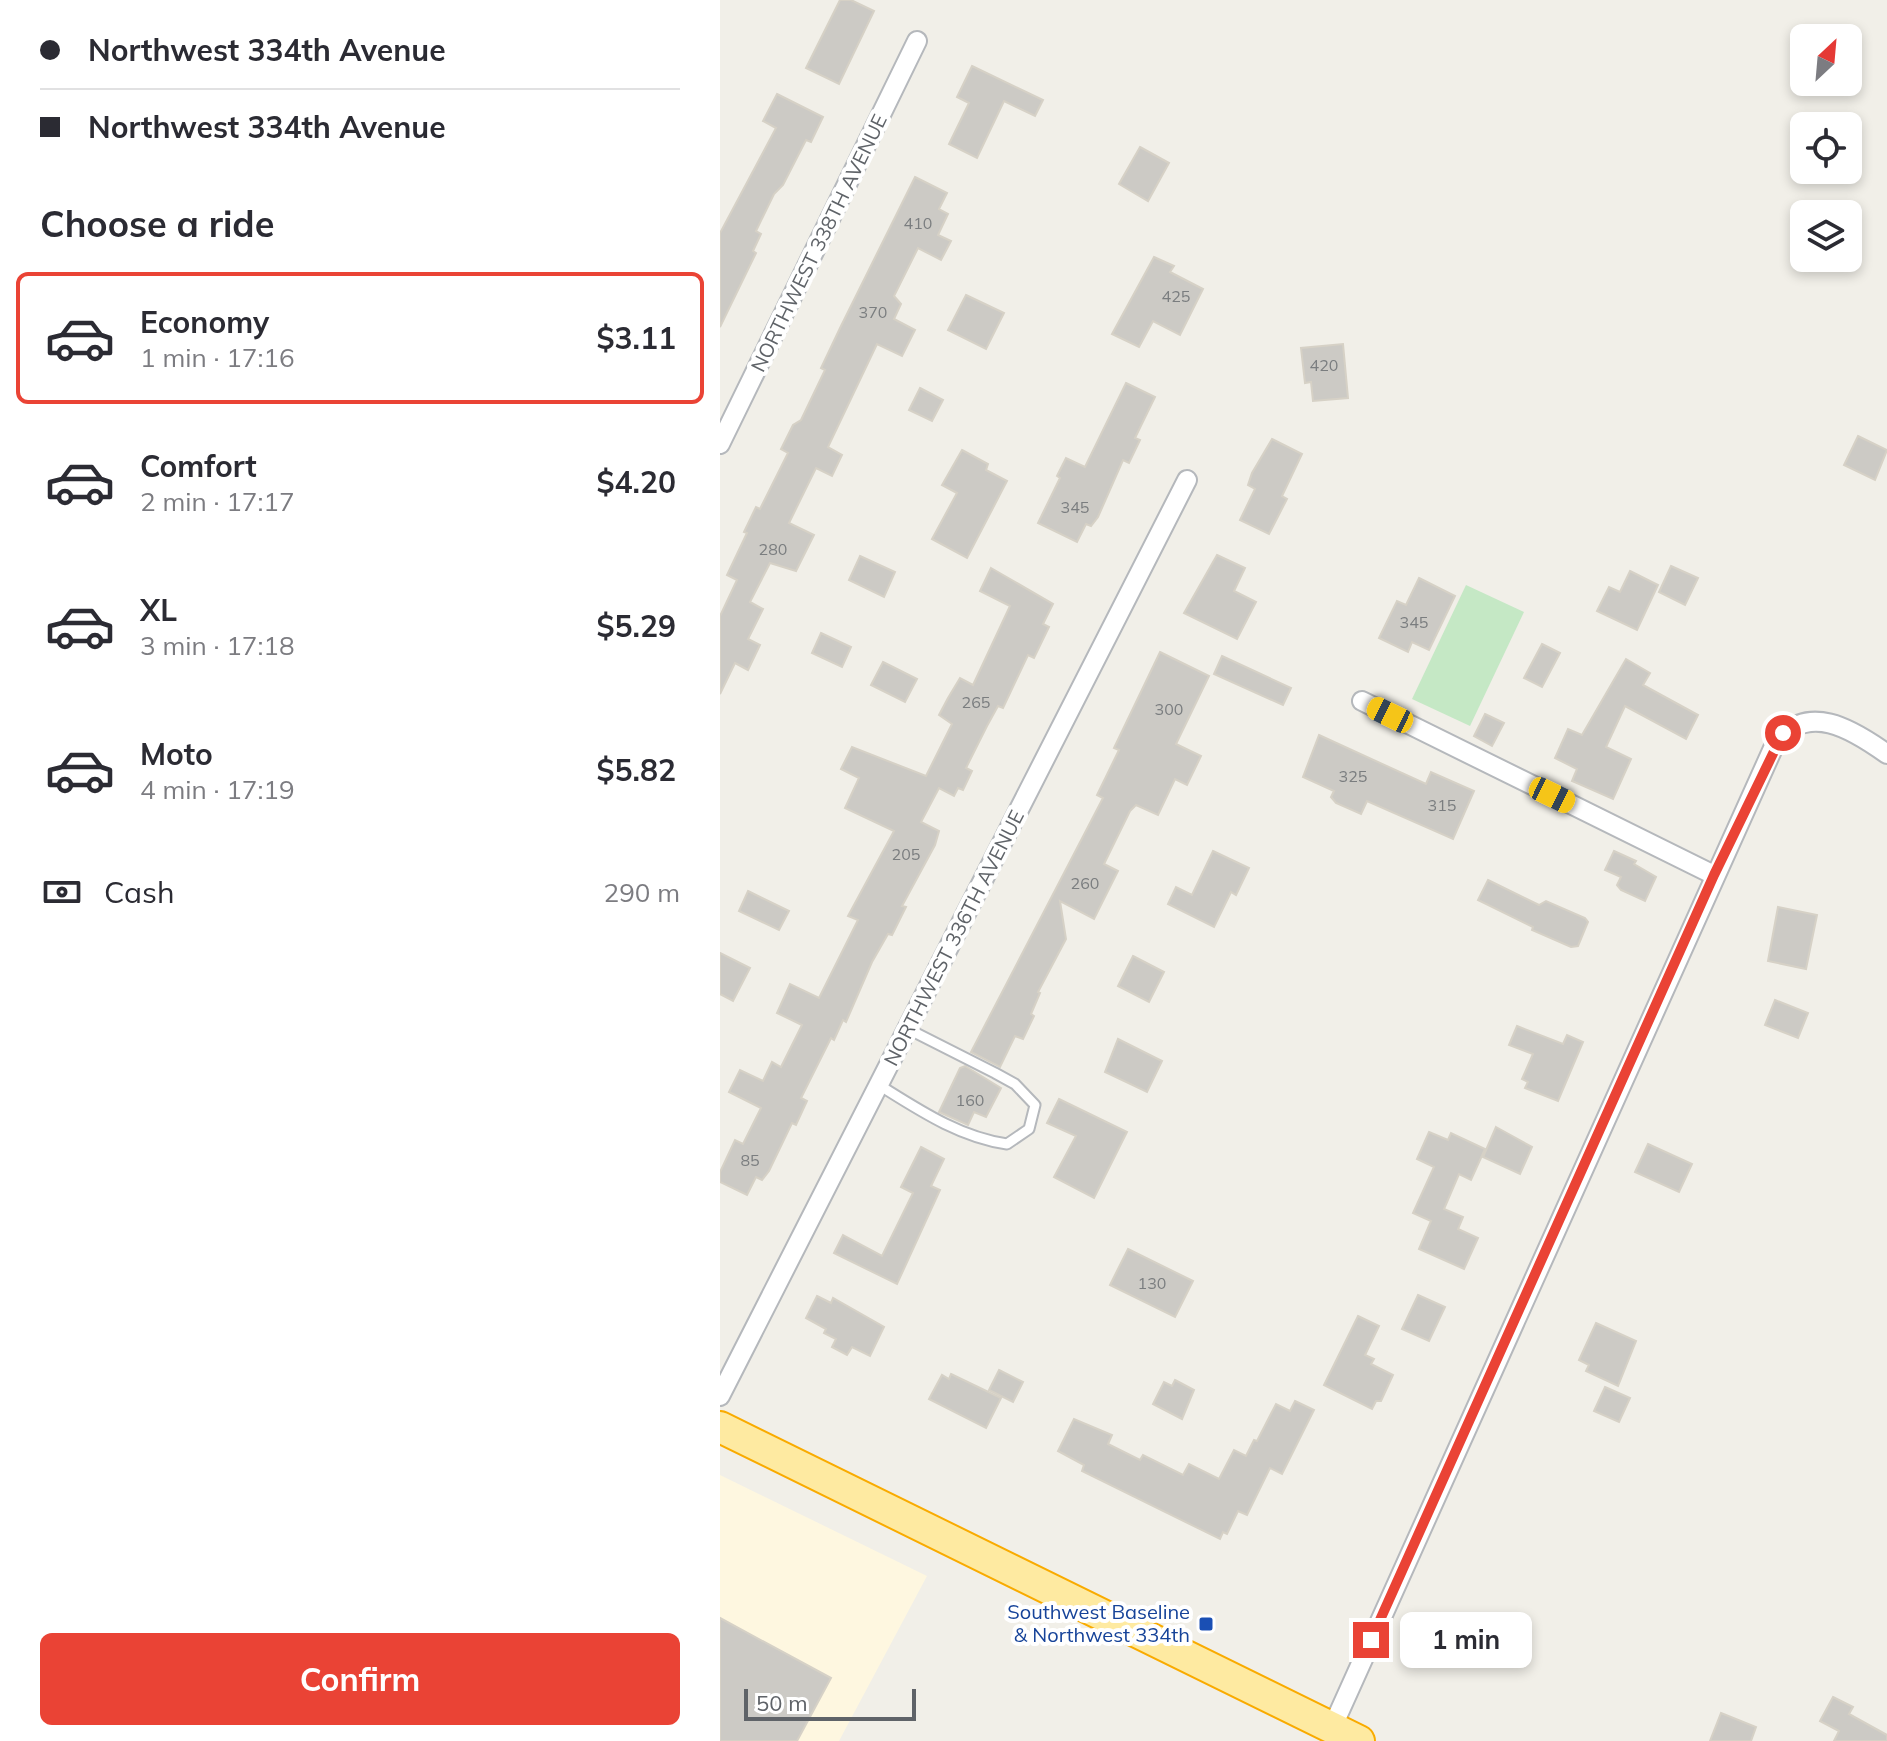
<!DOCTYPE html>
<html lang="en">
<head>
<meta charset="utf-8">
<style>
	:root { --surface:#fff; --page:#f7f7f7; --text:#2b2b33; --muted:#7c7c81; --line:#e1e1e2; --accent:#ea4335 }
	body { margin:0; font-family:Mulish,sans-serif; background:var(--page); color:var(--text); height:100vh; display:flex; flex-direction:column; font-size:30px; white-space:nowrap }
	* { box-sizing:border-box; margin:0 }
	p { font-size:26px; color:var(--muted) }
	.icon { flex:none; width:44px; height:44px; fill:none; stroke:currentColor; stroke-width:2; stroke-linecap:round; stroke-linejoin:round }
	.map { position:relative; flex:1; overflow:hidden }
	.details { display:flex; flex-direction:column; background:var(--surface); width:720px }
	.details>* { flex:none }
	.guide { display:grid; align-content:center; height:176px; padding:0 40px; background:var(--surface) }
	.needle { width:52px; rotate:26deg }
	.tools { position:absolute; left:1070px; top:24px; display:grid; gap:16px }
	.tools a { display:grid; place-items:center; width:72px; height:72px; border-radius:12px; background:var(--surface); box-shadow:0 4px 12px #0003; font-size:40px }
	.scale { position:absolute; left:24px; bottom:20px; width:172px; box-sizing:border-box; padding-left:8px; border:4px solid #5f6368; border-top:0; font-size:22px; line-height:28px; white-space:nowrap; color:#5f6368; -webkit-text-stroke:6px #fff; paint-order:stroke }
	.end { position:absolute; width:36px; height:36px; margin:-18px; border:10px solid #ea4335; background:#fff; box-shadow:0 0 0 4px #fff }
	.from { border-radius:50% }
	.bubble { position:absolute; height:56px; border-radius:12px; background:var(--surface); box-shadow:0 4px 12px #0003; font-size:26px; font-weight:700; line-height:56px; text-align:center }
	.car { position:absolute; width:24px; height:48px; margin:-24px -12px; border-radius:10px; box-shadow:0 0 6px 2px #0007; background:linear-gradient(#f5c518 24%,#345 0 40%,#f5c518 0 76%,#345 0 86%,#f5c518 0) }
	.guide b { display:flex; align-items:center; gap:28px; height:76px; font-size:30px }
	.guide b+b { border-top:2px solid var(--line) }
	.guide i { width:20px; height:20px; background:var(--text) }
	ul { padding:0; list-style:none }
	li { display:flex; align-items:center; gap:24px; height:132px; margin:0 16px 12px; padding:0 24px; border:4px solid transparent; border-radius:12px }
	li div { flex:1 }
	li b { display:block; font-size:30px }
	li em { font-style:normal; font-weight:700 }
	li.active { border-color:var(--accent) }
	li>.icon { width:72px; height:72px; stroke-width:1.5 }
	h2 { padding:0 40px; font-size:36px; line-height:96px }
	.pay { display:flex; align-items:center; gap:20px; height:88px; padding:0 40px; font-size:30px }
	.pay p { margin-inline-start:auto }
	.button { display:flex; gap:16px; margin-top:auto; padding:16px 40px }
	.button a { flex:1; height:92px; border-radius:12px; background:var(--accent); color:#fff; font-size:32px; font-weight:700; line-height:92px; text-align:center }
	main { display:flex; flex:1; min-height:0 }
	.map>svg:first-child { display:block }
</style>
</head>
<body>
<main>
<section class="details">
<div class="guide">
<b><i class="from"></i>Northwest 334th Avenue</b>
<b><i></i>Northwest 334th Avenue</b>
</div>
<h2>Choose a ride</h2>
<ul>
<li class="active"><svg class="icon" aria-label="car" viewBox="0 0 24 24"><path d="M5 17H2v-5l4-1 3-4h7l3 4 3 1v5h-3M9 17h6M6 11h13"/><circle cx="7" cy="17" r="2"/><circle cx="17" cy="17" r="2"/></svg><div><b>Economy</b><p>1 min · 17:16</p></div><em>$3.11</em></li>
<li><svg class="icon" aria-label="car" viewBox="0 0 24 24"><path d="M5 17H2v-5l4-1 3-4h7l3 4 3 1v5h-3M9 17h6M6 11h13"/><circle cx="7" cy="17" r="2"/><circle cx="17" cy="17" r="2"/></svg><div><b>Comfort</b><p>2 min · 17:17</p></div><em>$4.20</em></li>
<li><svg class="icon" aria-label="car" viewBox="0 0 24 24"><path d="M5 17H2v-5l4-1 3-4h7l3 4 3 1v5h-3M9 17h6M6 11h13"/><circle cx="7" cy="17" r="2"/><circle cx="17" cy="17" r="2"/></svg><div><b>XL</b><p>3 min · 17:18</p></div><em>$5.29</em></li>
<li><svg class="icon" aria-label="car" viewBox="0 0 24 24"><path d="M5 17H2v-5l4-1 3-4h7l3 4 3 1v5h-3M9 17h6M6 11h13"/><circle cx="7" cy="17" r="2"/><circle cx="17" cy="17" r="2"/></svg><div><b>Moto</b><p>4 min · 17:19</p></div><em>$5.82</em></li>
</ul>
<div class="pay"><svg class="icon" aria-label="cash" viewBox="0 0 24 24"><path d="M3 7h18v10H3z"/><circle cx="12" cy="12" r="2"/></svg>Cash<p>290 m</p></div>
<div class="button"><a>Confirm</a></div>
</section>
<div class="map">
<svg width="1167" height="1741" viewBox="0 0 1167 1741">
	<rect width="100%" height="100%" fill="#f1efe8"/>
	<path fill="#fef7e0" d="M0,1475L207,1576L119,1741H0Z"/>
	<path fill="#c5e8c5" d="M746,585L804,612L750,726L692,699Z"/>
	<g fill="#cccac5" stroke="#d6d1c6" stroke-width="2">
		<path d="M120,0H131L154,11L119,84L86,68Z"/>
		<path d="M252,66L323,100L315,116L284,101L257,158L229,144L249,103L237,97Z"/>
		<path d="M57,94L103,117L91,142L86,140L63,185L54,194L36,231L41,234L33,251L36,253L0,327V233L56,128L43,121Z"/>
		<path d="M420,147L449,163L428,201L399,184Z"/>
		<path d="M195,177L227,193L219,209L228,214L218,235L231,241L221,260L198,248L174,296L181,304L174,319L195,330L182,356L157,344L108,447L122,455L112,476L96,468L69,523L94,535L76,571L50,563L30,602L43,609L28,639L40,645L28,670L15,663L0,694V616L17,580L7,575L27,533L24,532L36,507L40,509L68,453L61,449L73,425L81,420L105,370L101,368L121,326Z"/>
		<path d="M434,257L454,266L450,272L483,289L460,335L433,321L419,347L392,334Z"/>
		<path d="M246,295L284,313L266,349L228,330Z"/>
		<path d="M623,344L628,398L593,401L591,382L585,383L581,348Z"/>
		<path d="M406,383L435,397L415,438L420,440L409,463L403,460L378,517L371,526L366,524L357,542L318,523L340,478L337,476L346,458L365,467Z"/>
		<path d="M200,388L223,400L212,421L189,410Z"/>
		<path d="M1138,436L1167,450L1155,480L1124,465Z"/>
		<path d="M552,439L582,454L562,496L567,499L549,534L520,520L535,489L528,485L532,473Z"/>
		<path d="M242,450L268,464L266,470L287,481L247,558L212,539L237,493L222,485Z"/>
		<path d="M497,555L525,568L514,591L536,602L517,639L464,613Z"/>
		<path d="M140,556L175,572L164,597L129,580Z"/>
		<path d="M951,566L978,578L965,605L939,592Z"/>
		<path d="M271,568L333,604L323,624L329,627L314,658L308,655L283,708L278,706L267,726L246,768L252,771L243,790L238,788L234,796L219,788L201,822L219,831L215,845L182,906L186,907L172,935L168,934L152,962L126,1022L123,1020L114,1040L111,1038L81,1098L87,1101L76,1125L72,1123L49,1171L42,1180L36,1177L27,1195L0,1182V1172L15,1140L23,1144L41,1108L9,1092L20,1070L43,1081L52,1062L61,1067L82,1025L57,1013L70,984L99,998L138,920L128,916L174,831L125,808L139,778L121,769L132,747L206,776L232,724L219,715L228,698L240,678L253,685L290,606L260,591Z"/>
		<path d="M910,571L938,585L917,630L877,611L889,587L900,592Z"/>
		<path d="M699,578L735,596L709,650L692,642L688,652L659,638L677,601L686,605Z"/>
		<path d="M101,633L131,647L122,667L92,653Z"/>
		<path d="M822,644L840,653L822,687L804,678Z"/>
		<path d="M440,652L489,676L456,744L481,756L467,785L455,779L438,815L416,805L410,811L384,864L398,871L374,919L340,901L346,939L318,992L320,993L311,1014L314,1016L303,1039L295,1036L280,1067L251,1052L383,798L377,795L399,750L394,748Z"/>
		<path d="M502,656L571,688L563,705L494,674Z"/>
		<path d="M906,659L930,673L923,685L978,715L966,739L905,706L886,747L911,759L893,799L852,781L857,769L835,758L848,729L862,735Z"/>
		<path d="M163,662L197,679L185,702L151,685Z"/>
		<path d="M765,714L784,723L772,746L754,736Z"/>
		<path d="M599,735L706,784L711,772L754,791L733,839L647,801L641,814L616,803L611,797L614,791L583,777Z"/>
		<path d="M493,851L529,868L516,895L511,892L494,927L448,904L456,887L472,895Z"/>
		<path d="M894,851L916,861L914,864L936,877L925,901L901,890L897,885L901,877L885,870Z"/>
		<path d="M768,880L819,905L826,901L865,918L868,922L858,946L851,947L812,930L813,927L758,900Z"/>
		<path d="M28,891L69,911L59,930L19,911Z"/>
		<path d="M1058,907L1097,915L1086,969L1048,961Z"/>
		<path d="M0,953L30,968L13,1001L0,994Z"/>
		<path d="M413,956L444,972L429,1002L398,986Z"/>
		<path d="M1055,1000L1088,1013L1078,1038L1045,1025Z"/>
		<path d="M797,1026L843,1044L847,1035L863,1042L838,1101L805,1088L808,1082L802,1079L813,1054L789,1045Z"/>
		<path d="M398,1039L442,1061L427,1092L385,1072Z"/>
		<path d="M245,1066L281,1088L266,1117L254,1112L248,1125L219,1112L240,1068Z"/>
		<path d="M339,1099L407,1132L374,1198L334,1177L356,1136L327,1123Z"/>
		<path d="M776,1127L812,1147L800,1174L763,1157Z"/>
		<path d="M709,1132L728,1140L731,1133L765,1149L751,1180L739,1174L724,1209L743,1217L738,1229L758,1238L744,1269L699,1249L711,1221L693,1213L714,1167L697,1159Z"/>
		<path d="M928,1144L972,1164L959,1192L915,1172Z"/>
		<path d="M201,1147L224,1159L211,1186L220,1190L177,1284L114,1253L123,1235L162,1256L193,1193L181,1187Z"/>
		<path d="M408,1249L473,1281L455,1317L390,1285Z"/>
		<path d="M698,1295L725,1307L709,1341L682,1329Z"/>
		<path d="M97,1296L111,1303L113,1298L164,1327L150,1356L132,1347L127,1355L112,1347L116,1339L104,1333L106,1329L86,1318Z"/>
		<path d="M638,1316L659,1326L645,1355L654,1359L651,1364L673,1375L661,1401H656L652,1409L604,1385Z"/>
		<path d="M876,1323L916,1341L898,1386L866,1371L869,1365L859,1360Z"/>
		<path d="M279,1370L303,1382L293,1402L269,1390Z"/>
		<path d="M231,1374L281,1398L266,1428L209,1399L222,1375L229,1379Z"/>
		<path d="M455,1380L474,1390L462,1419L433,1404L444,1382L452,1386Z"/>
		<path d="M885,1387L910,1398L899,1422L874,1411Z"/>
		<path d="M575,1401L594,1410L562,1474L550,1468L527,1515L518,1511L507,1534L503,1532L500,1539L362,1471L364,1465L338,1451L354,1419L392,1435L388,1444L420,1460L423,1455L463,1475L469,1464L499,1479L514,1450L526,1456L534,1440L537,1441L556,1404L570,1411Z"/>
		<path d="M0,1618L111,1678L77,1741H0Z"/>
		<path d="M1113,1697L1133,1707L1129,1714L1167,1735V1741H1114L1119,1731L1100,1721Z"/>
		<path d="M1001,1713L1036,1727L1031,1741H990Z"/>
	</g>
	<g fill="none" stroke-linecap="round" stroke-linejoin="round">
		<defs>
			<path id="service" d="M159,1085C199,1110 239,1137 287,1144L309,1129L315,1105L295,1084L275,1073L188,1029"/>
			<g id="minor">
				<path d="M0,444L197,41"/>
				<path d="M642,701L994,875"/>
				<path d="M0,1396L467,480"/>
				<path d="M612,1728L1055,744C1087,701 1132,729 1167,754"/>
			</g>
			<path id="trunk" d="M0,1427L639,1741"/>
		</defs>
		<use href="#service" stroke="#b5b8bc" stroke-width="13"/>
		<use href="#minor" stroke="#b5b8bc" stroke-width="22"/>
		<use href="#trunk" stroke="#f9ab00" stroke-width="34"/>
		<use href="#service" stroke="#fff" stroke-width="9"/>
		<use href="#minor" stroke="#fff" stroke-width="18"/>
		<use href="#trunk" stroke="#feeaa1" stroke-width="30"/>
	</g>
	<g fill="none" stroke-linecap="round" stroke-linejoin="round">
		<path stroke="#ea4335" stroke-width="10" d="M651,1640L994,875L1063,733"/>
	</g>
	<rect fill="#1a4fb4" stroke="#fff" stroke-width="3" x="478" y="1616" width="16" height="16" rx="4"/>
	<g text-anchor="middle" stroke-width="8" stroke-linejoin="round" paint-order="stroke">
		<g font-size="16" fill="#7a7d7f">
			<text x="198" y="229">410</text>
			<text x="456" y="302">425</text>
			<text x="153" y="318">370</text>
			<text x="604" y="371">420</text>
			<text x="355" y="513">345</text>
			<text x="53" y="555">280</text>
			<text x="694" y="628">345</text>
			<text x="256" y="708">265</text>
			<text x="449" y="715">300</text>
			<text x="633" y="782">325</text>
			<text x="722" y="811">315</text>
			<text x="186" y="860">205</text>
			<text x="365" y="889">260</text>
			<text x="250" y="1106">160</text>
			<text x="30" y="1166">85</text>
			<text x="432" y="1289">130</text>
		</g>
		<g font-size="20" fill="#5f6368" stroke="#fff">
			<text transform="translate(99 243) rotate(-64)" y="7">NORTHWEST 338TH AVENUE</text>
			<text transform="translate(234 938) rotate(-63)" y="7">NORTHWEST 336TH AVENUE</text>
		</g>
		<g font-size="20" fill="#164399" stroke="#fff" text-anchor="end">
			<text x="470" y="1619">Southwest Baseline<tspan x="470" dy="23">&amp; Northwest 334th</tspan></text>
		</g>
	</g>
</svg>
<div class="tools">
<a><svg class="needle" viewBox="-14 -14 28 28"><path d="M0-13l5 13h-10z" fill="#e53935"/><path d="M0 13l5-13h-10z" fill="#7c7c81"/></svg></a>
<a><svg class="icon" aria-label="locate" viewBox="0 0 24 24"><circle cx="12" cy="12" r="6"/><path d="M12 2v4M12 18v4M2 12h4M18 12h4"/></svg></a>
<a><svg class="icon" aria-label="layers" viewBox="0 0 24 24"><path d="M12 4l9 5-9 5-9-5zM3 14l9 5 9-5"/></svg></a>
</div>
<div class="scale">50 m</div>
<i class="end from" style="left:1063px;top:733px"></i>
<i class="end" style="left:651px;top:1640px"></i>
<div class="bubble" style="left:680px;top:1612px;width:132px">1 min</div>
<i class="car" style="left:670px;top:715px;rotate:296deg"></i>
<i class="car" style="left:832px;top:795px;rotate:116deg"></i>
</div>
</main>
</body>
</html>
